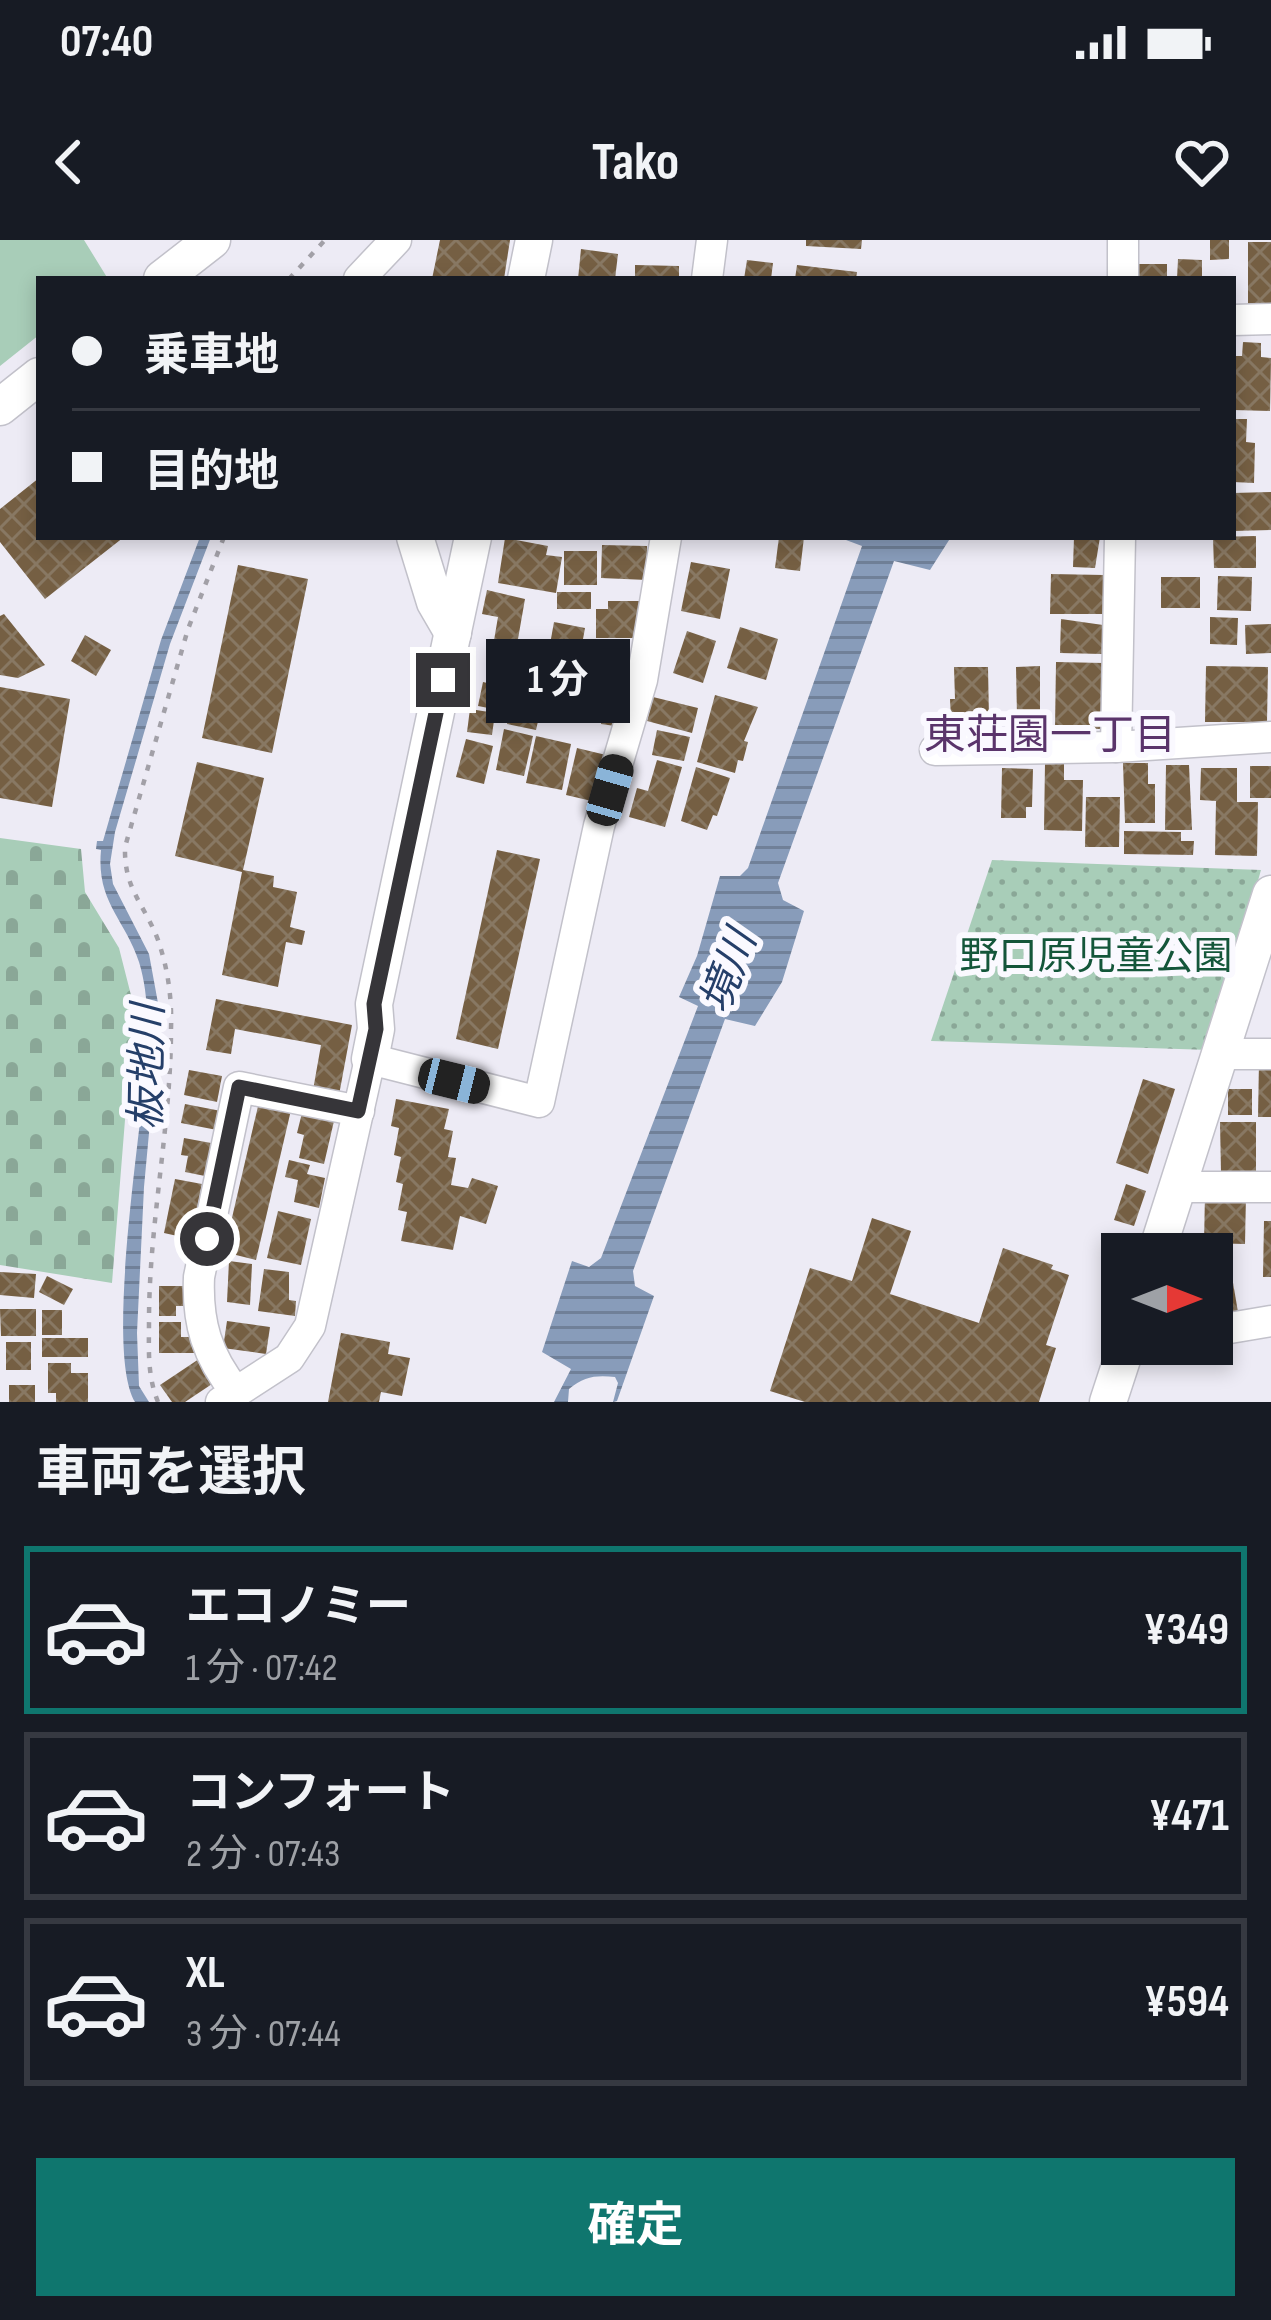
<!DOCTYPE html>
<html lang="ja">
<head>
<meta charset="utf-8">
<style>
	:root { --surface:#171b24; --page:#242831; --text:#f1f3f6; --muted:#9ea1a6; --line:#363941; --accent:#0f766e }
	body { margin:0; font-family:"Sofia Sans Condensed","Noto Sans JP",sans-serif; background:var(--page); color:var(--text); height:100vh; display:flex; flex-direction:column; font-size:45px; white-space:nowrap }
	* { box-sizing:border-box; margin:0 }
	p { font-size:39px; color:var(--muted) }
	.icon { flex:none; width:66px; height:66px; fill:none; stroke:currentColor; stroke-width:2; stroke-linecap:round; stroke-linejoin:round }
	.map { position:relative; height:1162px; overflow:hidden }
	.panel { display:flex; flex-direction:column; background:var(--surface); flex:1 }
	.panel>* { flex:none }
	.banner { position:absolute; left:36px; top:36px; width:1200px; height:264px; border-radius:0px; box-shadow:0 6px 18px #0003; display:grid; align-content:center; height:264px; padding:0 36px; background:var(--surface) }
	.needle { width:78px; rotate:90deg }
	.fabs { position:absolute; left:1101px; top:993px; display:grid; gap:24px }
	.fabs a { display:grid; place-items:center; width:132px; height:132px; border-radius:0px; background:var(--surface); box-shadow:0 6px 18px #0003; font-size:60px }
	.end { position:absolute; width:54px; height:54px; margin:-27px; border:15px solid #363539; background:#fff; box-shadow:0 0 0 6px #fff }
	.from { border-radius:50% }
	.bubble { position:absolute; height:84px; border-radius:0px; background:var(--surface); box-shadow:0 6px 18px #0003; font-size:39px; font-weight:700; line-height:84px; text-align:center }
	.car { position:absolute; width:36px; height:72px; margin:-36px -18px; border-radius:15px; box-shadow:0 0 9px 3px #0007; background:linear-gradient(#222 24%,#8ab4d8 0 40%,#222 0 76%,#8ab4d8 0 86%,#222 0) }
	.banner b { display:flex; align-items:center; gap:42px; height:114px; font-size:45px }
	.banner b+b { border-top:3px solid var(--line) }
	.banner i { width:30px; height:30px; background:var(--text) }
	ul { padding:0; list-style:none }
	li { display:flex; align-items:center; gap:36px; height:168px; margin:0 24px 18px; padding:0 12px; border:6px solid var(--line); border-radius:0px }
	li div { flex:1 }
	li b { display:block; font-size:45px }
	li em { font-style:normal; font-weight:700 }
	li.active { border-color:var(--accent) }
	li>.icon { width:108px; height:108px; stroke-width:1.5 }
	h2 { padding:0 36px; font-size:54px; line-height:144px }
	.action { display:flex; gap:24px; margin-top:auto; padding:24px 36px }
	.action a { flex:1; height:138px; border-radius:0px; background:var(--accent); color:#fff; font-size:48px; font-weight:700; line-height:138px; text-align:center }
	.status { display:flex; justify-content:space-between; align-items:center; height:84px; padding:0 60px; background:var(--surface); direction:ltr }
	.status svg { height:33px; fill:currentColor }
	header { display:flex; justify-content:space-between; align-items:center; height:156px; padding:0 36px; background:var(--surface); font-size:54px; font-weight:700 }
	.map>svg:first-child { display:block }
</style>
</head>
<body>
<div class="status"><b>07:40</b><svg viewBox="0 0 49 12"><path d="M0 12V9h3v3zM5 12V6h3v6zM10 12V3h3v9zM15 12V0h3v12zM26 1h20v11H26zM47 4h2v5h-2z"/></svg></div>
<header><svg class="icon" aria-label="back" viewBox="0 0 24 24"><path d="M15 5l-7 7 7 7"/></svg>Tako<svg class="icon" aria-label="heart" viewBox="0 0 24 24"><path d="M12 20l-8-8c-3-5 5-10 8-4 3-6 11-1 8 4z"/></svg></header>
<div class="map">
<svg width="1271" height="1162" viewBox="0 0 1271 1162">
	<defs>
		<pattern id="cemetery-stones" width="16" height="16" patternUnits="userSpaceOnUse" patternTransform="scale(3)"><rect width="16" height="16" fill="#a8cdb8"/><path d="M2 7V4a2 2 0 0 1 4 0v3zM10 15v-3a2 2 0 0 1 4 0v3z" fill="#8aa797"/></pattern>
		<pattern id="park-dots" width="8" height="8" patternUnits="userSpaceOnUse" patternTransform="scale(3)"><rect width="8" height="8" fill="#a8cdb8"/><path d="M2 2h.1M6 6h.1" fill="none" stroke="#8aa797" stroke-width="1.8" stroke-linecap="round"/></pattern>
		<pattern id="water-rules" width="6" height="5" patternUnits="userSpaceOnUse" patternTransform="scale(3)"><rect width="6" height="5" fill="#889cba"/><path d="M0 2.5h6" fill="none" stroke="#708098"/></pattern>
		<pattern id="building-cross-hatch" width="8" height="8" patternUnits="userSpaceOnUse" patternTransform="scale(3)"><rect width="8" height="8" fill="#755f43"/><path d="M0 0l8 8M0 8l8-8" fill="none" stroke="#887863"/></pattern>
	</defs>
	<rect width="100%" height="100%" fill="#edebf5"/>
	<path fill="url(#cemetery-stones)" d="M0,598L81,609L85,652L119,708L134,767L112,1043L0,1025Z"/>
	<path fill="url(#park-dots)" d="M992,620L1261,630L1210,810L931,801Z"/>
	<path fill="#a8cdb8" d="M0,0H84L108,39H39V95L0,126Z"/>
	<g fill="url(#water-rules)">
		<path d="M200,297H211L170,404L115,592L110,624L113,644L149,714L160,774L144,947L137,1093L139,1146L149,1162H135C104,1110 143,884 147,813C148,783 148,751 139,722C125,679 96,662 101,610L96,609L97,601H103L161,400Z"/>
		<path d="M838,297H951L930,330L894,321L778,643L783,660L804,671L782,742L755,786L725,779L633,1031L635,1046L654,1056L617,1161L613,1162L618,1143L615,1137C597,1135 584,1136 569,1149L568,1162H554L571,1129L542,1112L572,1021L589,1027L601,1018L698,766L679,757L697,716L720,636H740L748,628L862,306Z"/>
	</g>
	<g fill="url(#building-cross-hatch)">
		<path d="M440,0H510L504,39H432Z"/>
		<path d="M806,0H862L861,9L806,6Z"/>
		<path d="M1210,0H1229V19L1210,20Z"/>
		<rect x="1248" y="2" width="23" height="65"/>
		<path d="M581,9L618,14L615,39H578Z"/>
		<path d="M1178,19L1202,20V39H1177Z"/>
		<path d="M747,20L773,23L771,39H744Z"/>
		<rect x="1139" y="24" width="28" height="15"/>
		<path d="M635,25L679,26V39H635Z"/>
		<path d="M797,25L857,32L856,39H795Z"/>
		<path d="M1243,102L1261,103V117L1271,118L1270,171L1233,170V116H1242Z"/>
		<path d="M1233,179H1247L1246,202L1255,203L1254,243L1233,242Z"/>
		<path d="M39,238V297H124L45,359L0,302V269Z"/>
		<path d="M1271,252V290L1233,291V253Z"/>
		<path d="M1256,296V328H1214L1213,297Z"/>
		<path d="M779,297H804L800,331L775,328Z"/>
		<path d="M1074,297H1100L1095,328L1073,327Z"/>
		<path d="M505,298L548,306L546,315L562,317L556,353L498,343Z"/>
		<path d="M602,305L647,306V340L601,338Z"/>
		<rect x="564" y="311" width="33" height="34"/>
		<path d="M691,322L730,329L720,379L681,371Z"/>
		<path d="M238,325L308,339L272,513L202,498Z"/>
		<path d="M1051,334L1104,335L1103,374H1050Z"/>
		<path d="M1218,336L1252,337L1251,371L1217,370Z"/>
		<rect x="1161" y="337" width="39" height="31"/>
		<path d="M487,350L525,359L515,416L492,412L498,377L482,374Z"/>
		<rect x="557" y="352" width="34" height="17"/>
		<path d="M608,361H648V398H596V369H608Z"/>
		<path d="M4,374L45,425L18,438L0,435V376Z"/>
		<path d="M1210,377L1238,378L1237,405L1210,404Z"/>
		<path d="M1061,379L1103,385L1102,394H1108V408L1102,407V414L1060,413Z"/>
		<path d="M554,382L585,388L578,427L547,421Z"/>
		<path d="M1271,384V413L1246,414L1245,385Z"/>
		<path d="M740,387L778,399L766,440L727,428Z"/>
		<path d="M687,391L716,401L703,443L673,433Z"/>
		<path d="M85,395L111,410L96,436L71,421Z"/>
		<path d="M1056,422L1104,423L1102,489L1055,488Z"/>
		<path d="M509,423L550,428L547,447L506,442Z"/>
		<path d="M1040,426V475L1017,476L1016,427Z"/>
		<path d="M1206,426L1268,427L1267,482H1205Z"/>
		<path d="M954,427H988L989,479L951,480L950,459H955Z"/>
		<path d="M597,438L629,443L622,487L601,484L603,473L592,471Z"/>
		<path d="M483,442L509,448L504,471L478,466Z"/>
		<path d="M0,447L70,459L52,567L0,558Z"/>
		<path d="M514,448L544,455L536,490L507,484Z"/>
		<path d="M715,455L758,467L744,501L748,502L743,521L738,520L735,533L697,522Z"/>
		<path d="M653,457L698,468L692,493L647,481Z"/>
		<path d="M470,469L495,473L492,495L467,492Z"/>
		<path d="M504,489L533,496L524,536L496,530Z"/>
		<path d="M657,490L690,497L684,521L652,515Z"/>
		<path d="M536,496L571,504L562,550L526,543Z"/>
		<path d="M466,499L493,506L484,544L456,537Z"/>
		<path d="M577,508L606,515L596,562L566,555Z"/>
		<path d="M657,520L682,527L665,587L629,577L637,548L648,551Z"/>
		<path d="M197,522L264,538L243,630L274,636L273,647L297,652L290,687L305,691L302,705L286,702L278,747L222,735L242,632L175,616Z"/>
		<path d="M1045,523H1064V540H1083L1082,591L1044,590Z"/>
		<path d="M1123,523H1148V544H1155V583H1125Z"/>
		<path d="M1166,525H1189L1192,590H1165Z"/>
		<rect x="1250" y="526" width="21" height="32"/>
		<path d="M696,527L730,538L717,576L713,575L707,590L681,581Z"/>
		<path d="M1002,528L1033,529L1032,567H1026V578H1001Z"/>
		<path d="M1201,528H1237V562H1258L1257,616L1215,615L1216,561L1200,560Z"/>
		<path d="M1086,557H1120L1119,607H1085Z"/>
		<path d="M1124,591L1181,592V601H1194L1193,615L1124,614Z"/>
		<path d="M497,610L540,619L498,809L456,799Z"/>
		<path d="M216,759L352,785L339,855L313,850L321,805L235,789L231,814L206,810Z"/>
		<path d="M1259,821H1271V877H1258Z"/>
		<path d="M189,830L222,836L217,862L184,855Z"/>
		<path d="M1143,839L1175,849L1148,934L1116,923Z"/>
		<rect x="1228" y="849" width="24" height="26"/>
		<path d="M396,859L449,869L444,889L453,891L448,917L456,918L451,945L468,948L472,938L498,946L486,984L460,976L453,1010L401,1001L407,972L398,970L403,944L396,942L401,917L394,915L399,888L391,886Z"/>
		<path d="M259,862L291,870L256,1020L224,1012Z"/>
		<path d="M185,864L221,871L217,890L181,883Z"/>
		<path d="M302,873L334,881L324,924L299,918L304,895L297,893Z"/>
		<path d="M1220,882H1256V934L1221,933Z"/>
		<path d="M184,898L211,903L205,936L185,932L188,916L181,915Z"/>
		<path d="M289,920L310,925L307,934L325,938L319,968L294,962L298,940L285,937Z"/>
		<path d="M175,939L202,944L191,999L164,993Z"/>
		<path d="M1126,944L1146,951L1134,986L1114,980Z"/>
		<path d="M1205,954H1246L1245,1004L1204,1003Z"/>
		<path d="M278,971L311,979L301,1025L267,1018Z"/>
		<path d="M872,978L911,991L890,1054L979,1083L1003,1008L1053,1025L1051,1029L1069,1035L1046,1105L1056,1108L1039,1162H805L770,1151L810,1028L852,1041Z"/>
		<path d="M1264,981H1271V1037H1263Z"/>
		<path d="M229,1021L252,1024L250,1065L227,1062Z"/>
		<path d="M264,1029L289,1032V1060L296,1061L295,1076L258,1071Z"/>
		<path d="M1231,1031L1238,1072L1212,1076V1034Z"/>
		<path d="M0,1032L36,1034L34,1058L0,1055Z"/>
		<path d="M47,1036L73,1049L64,1065L39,1052Z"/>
		<path d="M159,1046H186V1066H176V1076H159Z"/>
		<path d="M0,1069H36V1096H1Z"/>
		<rect x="42" y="1070" width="20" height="25"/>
		<path d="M227,1081L270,1087L266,1114L223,1108Z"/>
		<path d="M159,1082H181V1097H194V1113H159Z"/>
		<path d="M341,1093L390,1102L388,1114L410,1118L402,1156L381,1152L379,1162H328Z"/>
		<rect x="42" y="1098" width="46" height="19"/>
		<rect x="6" y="1102" width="25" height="28"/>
		<path d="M199,1119L215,1142L185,1162H172L160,1145Z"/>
		<path d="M48,1123H71V1133H88V1162H56V1153H48Z"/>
		<rect x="9" y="1145" width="26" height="17"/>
	</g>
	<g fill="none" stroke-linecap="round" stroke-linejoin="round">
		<defs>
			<g id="minor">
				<path d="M1123,0V39"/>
				<path d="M359,39L396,0"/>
				<path d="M707,39L712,0"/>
				<path d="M1233,80L1271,79"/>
				<path d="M1116,507L1120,297"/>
				<path d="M935,510L1116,507L1271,497"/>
				<path d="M1220,814H1271"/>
				<path d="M1177,947H1271"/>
				<path d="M1212,1091L1271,1081"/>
				<path d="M236,1152C207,1116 197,1083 199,1037L239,847L359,871"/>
				<path d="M221,1162L289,1118L310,1086L370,819L539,862L599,586L642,440L666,297"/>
			</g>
			<g id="tertiary">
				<path d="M162,39L212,0"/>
				<path d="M526,39L534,0"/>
				<path d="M0,167L39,136"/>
				<path d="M415,297L435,362L453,393"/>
				<path d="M370,819L376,789L374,764L473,297"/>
				<path d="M1156,1014L1271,654"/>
				<path d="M1108,1162L1127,1104"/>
			</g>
		</defs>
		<use href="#minor" stroke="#c2c1ca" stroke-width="33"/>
		<use href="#tertiary" stroke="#c2c1ca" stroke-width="39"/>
		<g stroke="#a2a0a7" stroke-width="4.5" stroke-dasharray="6 9" stroke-linecap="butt">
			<path d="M289,39L325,0"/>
			<path d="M158,1162C147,1135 149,1110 149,1081C149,983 171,887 171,789C172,758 168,729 158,700C144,663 124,650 125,607L188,389L224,297"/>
		</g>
		<use href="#minor" stroke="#fff" stroke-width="30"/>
		<use href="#tertiary" stroke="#fff" stroke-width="36"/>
	</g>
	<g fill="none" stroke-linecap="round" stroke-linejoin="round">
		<path stroke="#363539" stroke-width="15" d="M207,999L239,847L358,871L376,789L374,764L443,440"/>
	</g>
	<g text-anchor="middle" stroke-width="12" stroke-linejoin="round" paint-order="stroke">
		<g font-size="39" fill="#14563a" stroke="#faf9ff">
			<text x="1096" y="729">野口原児童公園</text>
		</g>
		<g font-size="42" fill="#5a346b" stroke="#faf9ff">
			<text x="1050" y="509">東荘園一丁目</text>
		</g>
		<g font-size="42" font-style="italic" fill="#253f69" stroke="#faf9ff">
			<text transform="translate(727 731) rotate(-69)" y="15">境川</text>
			<text transform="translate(146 827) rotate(-89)" y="15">板地川</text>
		</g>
	</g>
</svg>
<div class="fabs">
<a><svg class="needle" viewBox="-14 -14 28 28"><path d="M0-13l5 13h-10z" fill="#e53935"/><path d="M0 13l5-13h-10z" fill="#9ea1a6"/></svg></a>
</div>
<i class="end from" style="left:207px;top:999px"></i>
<i class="end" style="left:443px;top:440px"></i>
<div class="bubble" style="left:486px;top:399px;width:144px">1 分</div>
<i class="car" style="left:610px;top:550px;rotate:16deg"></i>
<i class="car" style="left:454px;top:841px;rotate:104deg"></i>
<div class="banner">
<b><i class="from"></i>乗車地</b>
<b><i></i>目的地</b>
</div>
</div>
<section class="panel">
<h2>車両を選択</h2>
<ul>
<li class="active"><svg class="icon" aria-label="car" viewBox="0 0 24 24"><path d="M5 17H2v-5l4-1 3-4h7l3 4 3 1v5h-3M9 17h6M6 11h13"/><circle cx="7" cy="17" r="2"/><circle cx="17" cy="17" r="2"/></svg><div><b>エコノミー</b><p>1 分 · 07:42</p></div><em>¥349</em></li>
<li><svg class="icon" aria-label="car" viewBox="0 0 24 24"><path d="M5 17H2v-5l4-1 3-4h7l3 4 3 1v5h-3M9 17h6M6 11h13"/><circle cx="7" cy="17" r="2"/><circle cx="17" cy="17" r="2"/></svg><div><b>コンフォート</b><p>2 分 · 07:43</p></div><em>¥471</em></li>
<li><svg class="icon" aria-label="car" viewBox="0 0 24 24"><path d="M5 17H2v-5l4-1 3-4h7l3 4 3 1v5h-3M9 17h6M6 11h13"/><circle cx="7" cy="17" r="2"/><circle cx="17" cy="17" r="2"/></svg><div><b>XL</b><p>3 分 · 07:44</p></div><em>¥594</em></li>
</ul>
<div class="action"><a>確定</a></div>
</section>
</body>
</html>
